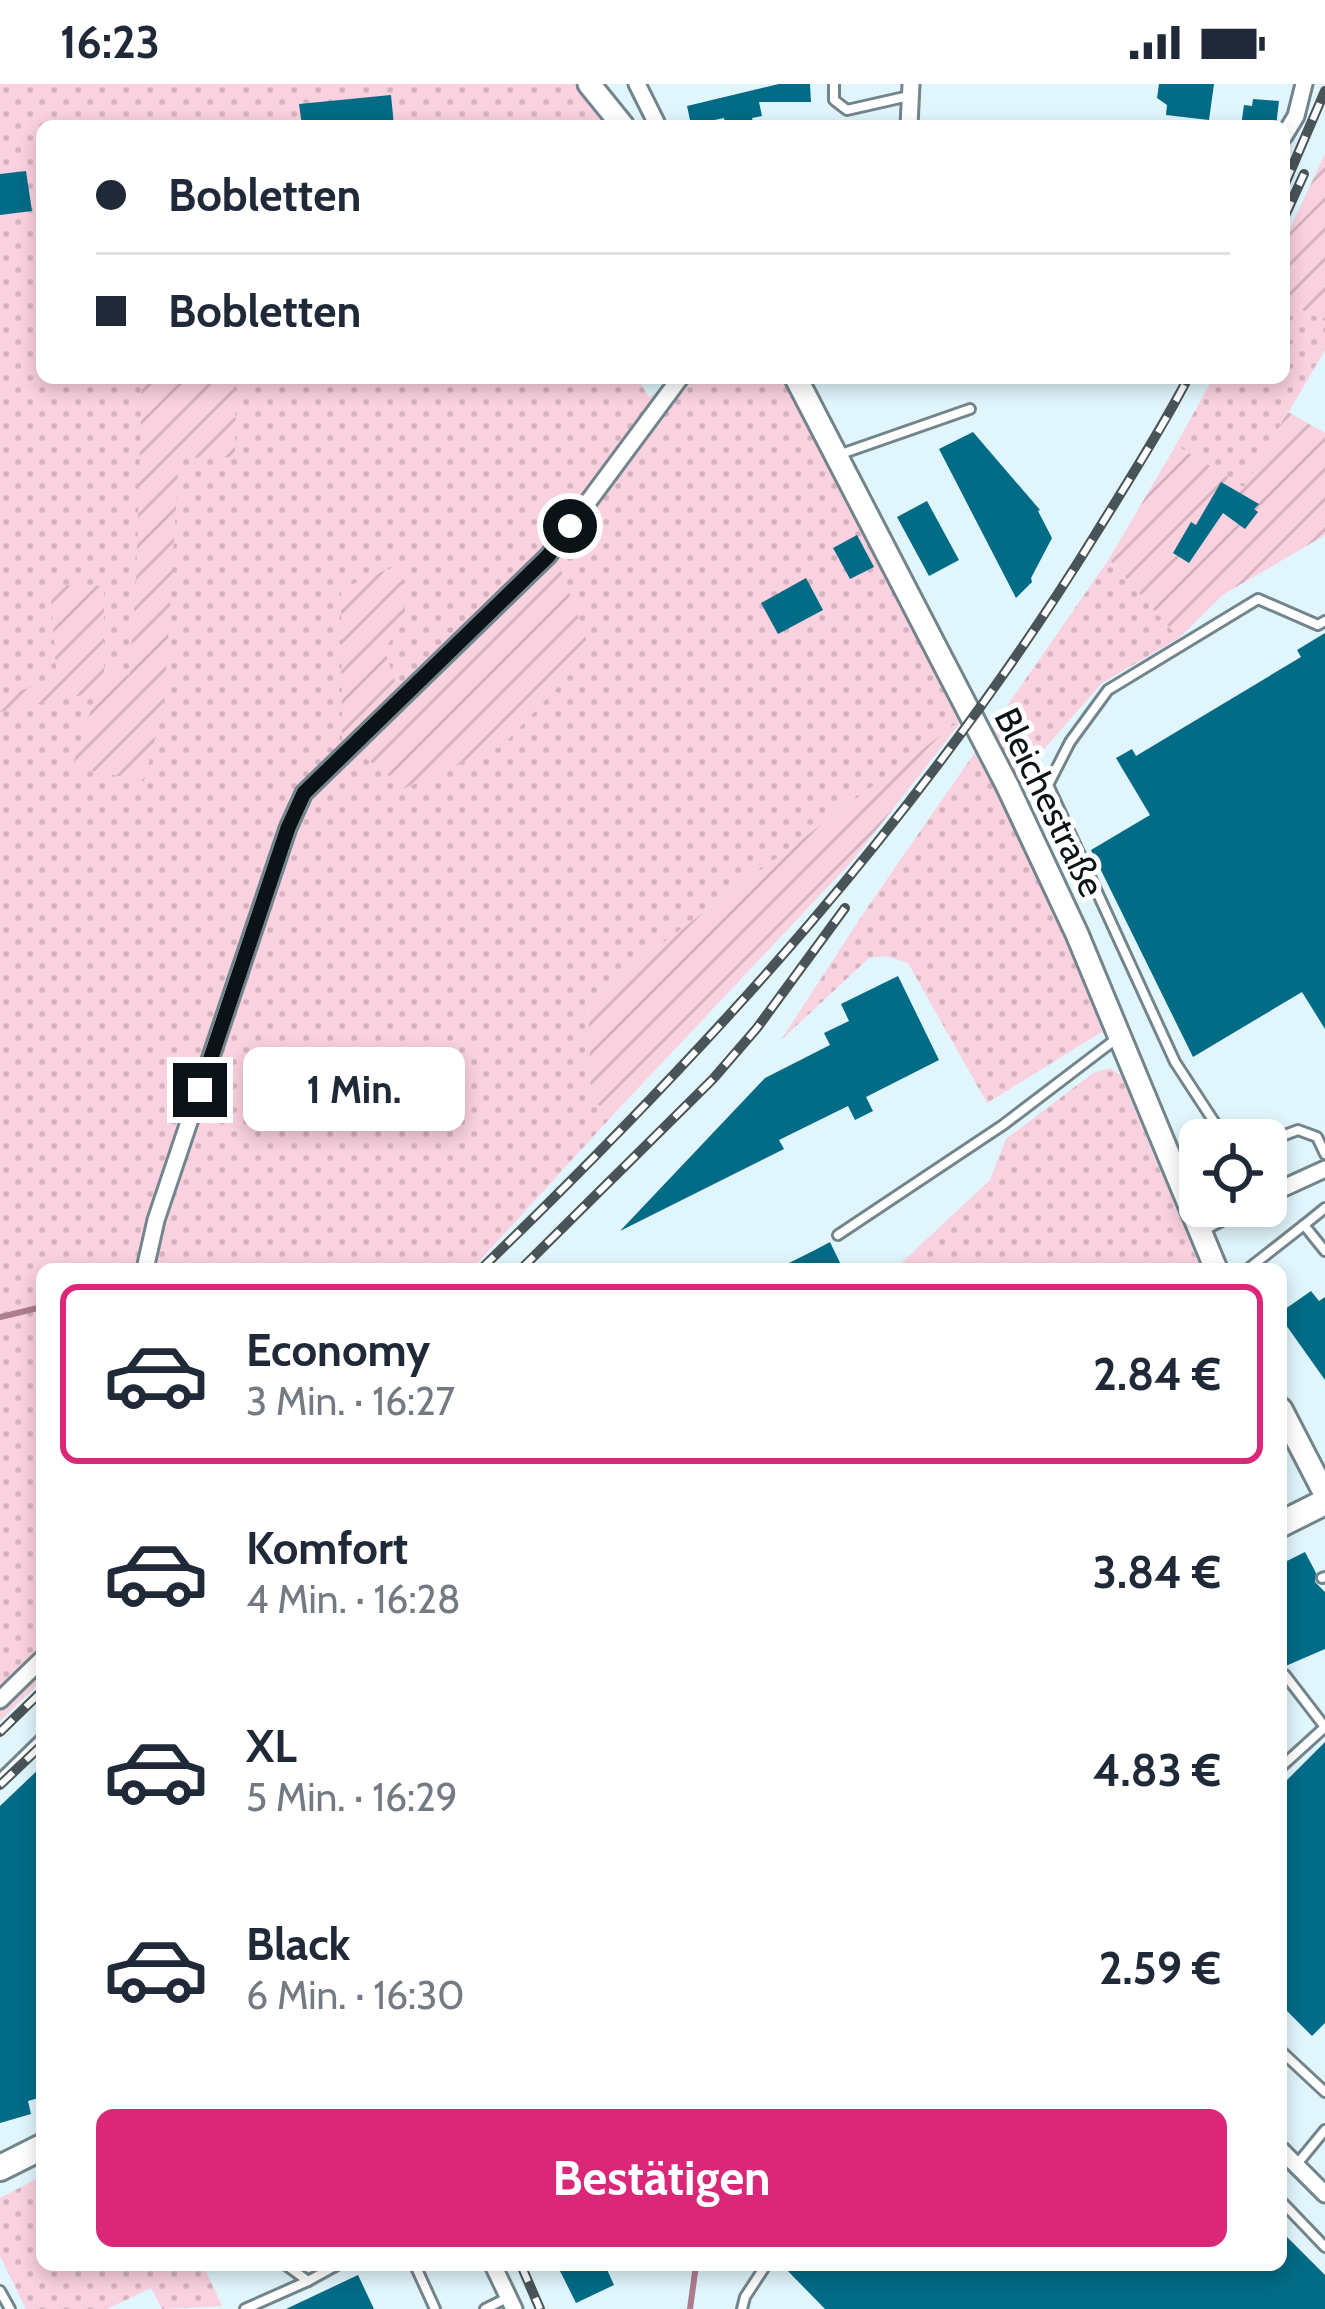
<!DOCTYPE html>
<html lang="de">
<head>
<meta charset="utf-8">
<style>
	:root { --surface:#fff; --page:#f6f6f7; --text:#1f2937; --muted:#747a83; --line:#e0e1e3; --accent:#db2777 }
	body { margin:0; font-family:Cabin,sans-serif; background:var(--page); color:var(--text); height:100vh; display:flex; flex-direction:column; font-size:45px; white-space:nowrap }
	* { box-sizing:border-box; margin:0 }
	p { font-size:39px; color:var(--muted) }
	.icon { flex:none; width:66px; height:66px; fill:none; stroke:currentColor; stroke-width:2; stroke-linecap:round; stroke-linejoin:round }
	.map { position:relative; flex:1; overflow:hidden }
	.sheet { position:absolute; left:36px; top:1179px; width:1251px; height:1008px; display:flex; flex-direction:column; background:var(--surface); border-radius:18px; box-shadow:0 6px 18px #0003 }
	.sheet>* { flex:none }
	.guide { position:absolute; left:36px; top:36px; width:1254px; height:264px; border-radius:18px; box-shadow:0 6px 18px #0003; display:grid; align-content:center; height:264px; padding:0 60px; background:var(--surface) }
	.buttons { position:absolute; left:1179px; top:1035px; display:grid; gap:24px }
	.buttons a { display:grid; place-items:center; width:108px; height:108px; border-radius:18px; background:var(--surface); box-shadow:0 6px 18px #0003; font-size:60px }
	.end { position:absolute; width:54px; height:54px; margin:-27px; border:15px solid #0c1316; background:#fff; box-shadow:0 0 0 6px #fff }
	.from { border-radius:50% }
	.bubble { position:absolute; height:84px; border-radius:18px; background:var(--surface); box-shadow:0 6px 18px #0003; font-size:39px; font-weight:700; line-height:84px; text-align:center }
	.guide b { display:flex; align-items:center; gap:42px; height:114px; font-size:45px }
	.guide b+b { border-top:3px solid var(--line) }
	.guide i { width:30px; height:30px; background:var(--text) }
	ul { padding:21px 0 0; list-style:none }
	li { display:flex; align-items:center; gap:36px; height:180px; margin:0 24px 18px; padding:0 36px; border:6px solid transparent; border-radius:18px }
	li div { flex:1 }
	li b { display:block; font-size:45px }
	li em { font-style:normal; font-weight:700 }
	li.active { border-color:var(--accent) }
	li>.icon { width:108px; height:108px; stroke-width:1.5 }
	.primary-button { display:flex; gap:24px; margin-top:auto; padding:24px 60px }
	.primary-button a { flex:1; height:138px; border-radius:18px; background:var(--accent); color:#fff; font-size:48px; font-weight:700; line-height:138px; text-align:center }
	.status { display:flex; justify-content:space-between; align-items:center; height:84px; padding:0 60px; background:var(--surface); direction:ltr }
	.status svg { height:33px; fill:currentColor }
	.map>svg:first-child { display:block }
</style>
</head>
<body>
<div class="status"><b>16:23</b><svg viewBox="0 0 49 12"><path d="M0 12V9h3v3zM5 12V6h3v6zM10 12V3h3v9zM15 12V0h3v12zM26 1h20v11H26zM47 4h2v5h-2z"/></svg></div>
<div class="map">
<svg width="1325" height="2225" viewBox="0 0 1325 2225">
	<defs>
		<pattern id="grass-dots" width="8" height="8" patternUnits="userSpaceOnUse" patternTransform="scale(3)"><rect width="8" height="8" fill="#fad1de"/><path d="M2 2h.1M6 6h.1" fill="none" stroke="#d5b3be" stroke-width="1.8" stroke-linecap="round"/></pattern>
		<pattern id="garden-furrows" width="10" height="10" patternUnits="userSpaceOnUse" patternTransform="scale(3)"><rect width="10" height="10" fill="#fad1de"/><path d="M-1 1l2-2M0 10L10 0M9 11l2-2" fill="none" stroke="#d5b3be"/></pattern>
	</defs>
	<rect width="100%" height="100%" fill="#e0f5fc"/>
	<g fill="url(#grass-dots)">
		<path d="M0,0H574L605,42H42V294H637L649,313L688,294H789L964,634L588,915L591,1013L611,1033L472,1185H42V1596L0,1637Z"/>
		<path d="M1284,217L1325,237V266L1244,404L1176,361L1213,294H1284Z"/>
		<path d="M1109,475L1179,554L1102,599L1007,707L1108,944L987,1019L908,879L886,872L869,874L781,956L867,824Z"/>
		<path d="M1110,984L1121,992L1201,1185H895L990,1096L1006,1055L1093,989Z"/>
		<path d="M42,2092V2181H203L222,2222L162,2225L151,2204L107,2225H26L0,2172V2114Z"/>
	</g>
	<g fill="url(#garden-furrows)">
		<path d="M1325,70V237L1284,217V157Z"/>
		<path d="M142,294H236L235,373L179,374L164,621L144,697L72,683L97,608L0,628V612L57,596L50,501L104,502V590L129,591L136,503Z"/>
		<path d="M1288,328L1325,349V451L1224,510L1179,554L1109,475L1176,361L1244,403Z"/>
		<path d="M556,473L591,568L502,662L405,704L342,656L341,505L401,480L406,536L384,565L399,610Z"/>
		<path d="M964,634L853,776L611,1033L591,1013L588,915Z"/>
	</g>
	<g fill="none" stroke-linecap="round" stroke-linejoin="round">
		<g stroke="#ae7d90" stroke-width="6">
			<path d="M0,1233L42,1223"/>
			<path d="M690,2225L696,2181"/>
		</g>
	</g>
	<g fill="#026b86">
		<path d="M779,0H810L811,18H759L762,32L752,34L754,42H735L734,38L725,40L724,34L691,41L687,22Z"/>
		<path d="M1159,0H1214L1209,36L1166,31L1167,21L1157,14Z"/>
		<path d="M391,11L394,42H302L299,20Z"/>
		<path d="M1253,15L1279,17L1276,42H1241L1244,21L1252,22Z"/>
		<path d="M26,87L32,127L0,131V90Z"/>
		<path d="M973,348L1040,426L1038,427L1052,454L1031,494L1032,498L1016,514L939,365Z"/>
		<path d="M1221,398L1259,420L1254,425L1258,428L1245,445L1223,429L1189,479L1173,469L1191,438L1196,441Z"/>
		<path d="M927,417L959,476L929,492L897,433Z"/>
		<path d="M857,451L874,483L850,495L833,464Z"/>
		<path d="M806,494L823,526L778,550L761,519Z"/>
		<path d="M1325,549V945L1302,908L1193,973L1091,766L1150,731L1116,674L1132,665L1136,672L1301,573L1297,566Z"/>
		<path d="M898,892L939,976L866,1013L873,1027L855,1036L848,1022L779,1056L784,1065L620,1147L765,994L830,961L824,949L849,937L841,920Z"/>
		<path d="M830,1158L843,1185H777L815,1166Z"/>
		<path d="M1311,1207L1319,1217L1325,1213V1296L1281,1234V1228Z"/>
		<path d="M1305,1468L1316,1489L1315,1498L1325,1508V1565L1281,1584V1480Z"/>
		<path d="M1325,1658V1939L1312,1952L1281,1921V1702Z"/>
		<path d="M42,1682V2013L28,2017L31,2030L0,2039V1722Z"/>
		<path d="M1281,2147L1325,2191V2225H825L782,2181H1281Z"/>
		<path d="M557,2181H605L614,2201L576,2219Z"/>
		<path d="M358,2191L374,2225H286Z"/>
	</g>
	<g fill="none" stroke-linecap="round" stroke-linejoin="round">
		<defs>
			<g id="service">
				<path d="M834,0V16L847,26L909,12"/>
				<path d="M841,370L970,325"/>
				<path d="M1226,1056L1175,978L1048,701L1070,658L1108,606L1258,515L1318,541L1325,537"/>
				<path d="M1266,1058L1298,1046L1317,1053L1325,1070"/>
				<path d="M1304,1141L1325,1124"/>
				<path d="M838,1151L1003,1041L1116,955"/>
				<path d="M1248,1185L1304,1141L1325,1167"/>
				<path d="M1322,1494L1325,1493"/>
				<path d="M1281,1683L1325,1643L1285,1591"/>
				<path d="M0,1695L42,1654"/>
				<path d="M1281,1967L1325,2008"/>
				<path d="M1297,2080L1325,2046"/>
				<path d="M1281,2117L1325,2163"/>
				<path d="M286,2181L308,2197L337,2181"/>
				<path d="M415,2181L435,2225"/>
				<path d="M0,2207L10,2225"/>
				<path d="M245,2225L308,2197"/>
				<path d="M485,2225L507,2214"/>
				<path d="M742,2225L745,2213L766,2181"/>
			</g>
			<g id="minor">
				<path d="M637,0L656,38"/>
				<path d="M909,42L911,0"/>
				<path d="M1284,52L1296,32L1304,0"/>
				<path d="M1266,1112L1325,1085"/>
				<path d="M1198,1145L1244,1122"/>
				<path d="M145,1185L156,1136L288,744L304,709L548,472L680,294"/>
				<path d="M0,1616L42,1575"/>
				<path d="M1281,2066L1325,2110"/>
				<path d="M493,2181L514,2225"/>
			</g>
			<g id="secondary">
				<path d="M589,0L623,42"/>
				<path d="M796,294L1007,701L1077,850L1216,1185"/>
				<path d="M1281,1325L1325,1410"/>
			</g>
			<g id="primary">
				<path d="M1281,1440L1325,1418"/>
				<path d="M0,2084L42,2063"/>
			</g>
		</defs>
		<use href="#service" stroke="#73858c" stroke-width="14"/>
		<use href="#minor" stroke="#73858c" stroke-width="21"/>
		<use href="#secondary" stroke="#73858c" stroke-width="27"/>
		<use href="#primary" stroke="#73858c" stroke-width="30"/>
		<use href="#service" stroke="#fff" stroke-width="8"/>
		<use href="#minor" stroke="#fff" stroke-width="15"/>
		<use href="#secondary" stroke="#fff" stroke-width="21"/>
		<use href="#primary" stroke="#fff" stroke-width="24"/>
		<defs>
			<g id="rail">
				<path d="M1284,102L1325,7"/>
				<path d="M1284,134L1304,90"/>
				<path d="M481,1185C715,959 924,729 1095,451C1127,399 1160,348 1188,294"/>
				<path d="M521,1185L713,995L757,944L845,824"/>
				<path d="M0,1648L42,1607"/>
				<path d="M0,1701L42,1661"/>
				<path d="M521,2181L540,2225"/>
			</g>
		</defs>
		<use href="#rail" stroke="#495458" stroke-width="10"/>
		<use href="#rail" stroke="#fff" stroke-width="6" stroke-dasharray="18" stroke-linecap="butt"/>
	</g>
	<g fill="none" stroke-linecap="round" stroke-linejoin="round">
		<path stroke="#0c1316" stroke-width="15" d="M200,1006L288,744L304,709L548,472L570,442"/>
	</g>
	<g text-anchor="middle" stroke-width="10" stroke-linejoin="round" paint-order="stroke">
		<g font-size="36" fill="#0c1316" stroke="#fff">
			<text transform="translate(1050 718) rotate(64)" y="13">Bleichestraße</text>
		</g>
	</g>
</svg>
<div class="buttons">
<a><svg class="icon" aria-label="locate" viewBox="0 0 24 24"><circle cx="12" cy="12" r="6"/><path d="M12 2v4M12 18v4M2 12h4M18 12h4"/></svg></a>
</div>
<i class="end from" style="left:570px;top:442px"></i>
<i class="end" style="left:200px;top:1006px"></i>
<div class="bubble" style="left:243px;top:963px;width:222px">1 Min.</div>
<div class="guide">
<b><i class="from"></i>Bobletten</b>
<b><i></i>Bobletten</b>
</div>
<section class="sheet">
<ul>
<li class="active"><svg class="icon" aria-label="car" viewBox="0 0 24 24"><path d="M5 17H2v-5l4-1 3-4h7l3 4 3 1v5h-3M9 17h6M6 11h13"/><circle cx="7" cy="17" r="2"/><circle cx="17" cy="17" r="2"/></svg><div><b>Economy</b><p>3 Min. · 16:27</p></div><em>2.84 €</em></li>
<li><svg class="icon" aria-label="car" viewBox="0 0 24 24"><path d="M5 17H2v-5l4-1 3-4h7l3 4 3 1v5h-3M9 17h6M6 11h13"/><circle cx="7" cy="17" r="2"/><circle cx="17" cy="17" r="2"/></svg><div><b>Komfort</b><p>4 Min. · 16:28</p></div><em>3.84 €</em></li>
<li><svg class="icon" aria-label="car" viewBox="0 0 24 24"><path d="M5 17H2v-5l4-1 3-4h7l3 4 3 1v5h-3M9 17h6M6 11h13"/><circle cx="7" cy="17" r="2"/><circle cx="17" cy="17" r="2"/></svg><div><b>XL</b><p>5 Min. · 16:29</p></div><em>4.83 €</em></li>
<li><svg class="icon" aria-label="car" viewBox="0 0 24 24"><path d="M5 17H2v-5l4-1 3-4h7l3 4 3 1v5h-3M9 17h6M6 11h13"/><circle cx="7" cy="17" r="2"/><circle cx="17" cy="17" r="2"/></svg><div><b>Black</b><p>6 Min. · 16:30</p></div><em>2.59 €</em></li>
</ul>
<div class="primary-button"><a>Bestätigen</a></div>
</section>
</div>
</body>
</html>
